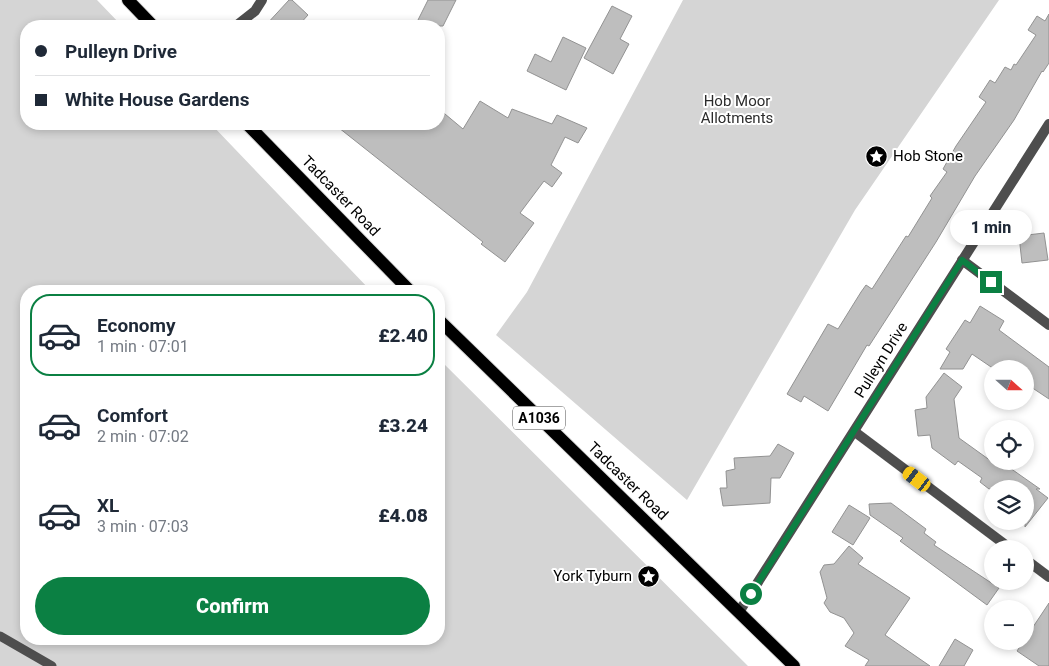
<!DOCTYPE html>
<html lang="en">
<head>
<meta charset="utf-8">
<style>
	:root { --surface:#fff; --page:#f6f6f7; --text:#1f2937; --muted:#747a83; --line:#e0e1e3; --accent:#0b8043 }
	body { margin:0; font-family:Roboto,sans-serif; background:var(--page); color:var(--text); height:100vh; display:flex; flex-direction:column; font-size:19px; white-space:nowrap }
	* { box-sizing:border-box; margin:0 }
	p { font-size:16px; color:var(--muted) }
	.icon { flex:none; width:28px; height:28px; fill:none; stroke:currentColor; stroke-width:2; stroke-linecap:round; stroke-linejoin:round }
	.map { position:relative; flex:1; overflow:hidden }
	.details { position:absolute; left:20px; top:285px; width:425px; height:360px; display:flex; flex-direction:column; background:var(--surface); border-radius:20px; box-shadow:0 2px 8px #0003 }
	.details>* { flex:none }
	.hud { position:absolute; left:20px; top:20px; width:425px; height:110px; border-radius:20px; box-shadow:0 2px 8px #0003; display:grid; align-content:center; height:110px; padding:0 15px; background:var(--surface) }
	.needle { width:32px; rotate:111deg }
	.buttons { position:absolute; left:984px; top:360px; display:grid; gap:10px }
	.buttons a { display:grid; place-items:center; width:50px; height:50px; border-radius:50%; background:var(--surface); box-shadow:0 2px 8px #0003; font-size:25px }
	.end { position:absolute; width:22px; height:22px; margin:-11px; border:6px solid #0b8043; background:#fff; box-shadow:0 0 0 2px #fff }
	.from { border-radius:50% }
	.bubble { position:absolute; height:35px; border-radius:18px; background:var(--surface); box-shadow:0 2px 8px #0003; font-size:16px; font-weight:800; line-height:35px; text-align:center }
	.car { position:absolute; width:15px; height:30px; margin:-15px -8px; border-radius:6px; box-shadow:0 0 4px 1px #0007; background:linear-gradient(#f5c518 24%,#345 0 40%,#f5c518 0 76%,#345 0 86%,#f5c518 0) }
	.hud b { display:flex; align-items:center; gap:18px; height:48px; font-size:19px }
	.hud b+b { border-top:1px solid var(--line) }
	.hud i { width:12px; height:12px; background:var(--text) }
	ul { padding:9px 0 0; list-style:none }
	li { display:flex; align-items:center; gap:15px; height:82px; margin:0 10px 8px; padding:0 5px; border:2px solid transparent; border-radius:20px }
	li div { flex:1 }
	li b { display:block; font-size:19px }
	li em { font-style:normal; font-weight:800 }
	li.current { border-color:var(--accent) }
	li>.icon { width:45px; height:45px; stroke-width:1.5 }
	.cta { display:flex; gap:10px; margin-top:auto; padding:10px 15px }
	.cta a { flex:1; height:58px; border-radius:30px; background:var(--accent); color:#fff; font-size:20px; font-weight:800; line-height:58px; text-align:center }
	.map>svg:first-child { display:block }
</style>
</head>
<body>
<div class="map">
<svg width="1049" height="666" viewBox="0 0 1049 666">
	<rect width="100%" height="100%" fill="#fff"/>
	<g fill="#d5d5d5">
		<path d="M0,0H97L122,26H26V124H211L371,291H26V639H439V359L748,666H0Z"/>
		<path d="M683,0H999L855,210L687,500L496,335L527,292Z"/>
	</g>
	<g fill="#bebebe" stroke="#929292">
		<path d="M289,0H292L308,15L298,26H265Z"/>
		<path d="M428,0H456L443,26H415Z"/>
		<path d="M612,6L632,16L620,39L629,44L613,74L584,58Z"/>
		<path d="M1049,14V63L1043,72L1042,71L1014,120L975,176L936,242L869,346L867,345L828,411L804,396L801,402L787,394L828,324L838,329L861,292L866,285L872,289L906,236L908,237L932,198L930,196L947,172L943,169L956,146L986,102L979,97L990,80L995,83L1005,67L1011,70L1014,64L1016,65L1036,35L1028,30L1037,16L1045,21Z"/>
		<path d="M563,37L586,48L566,90L527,71L535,54L551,62Z"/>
		<path d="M480,101L508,118L512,109L552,124L557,115L587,128L578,143L565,137L551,165L562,173L552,187L544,181L520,213L534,223L505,262L481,244L483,242L334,124H439V109L463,129Z"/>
		<path d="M1044,233L1048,260L1022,263L1019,236Z"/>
		<path d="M980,306L1004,321L999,330L1049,367V399L1025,383V369H994L972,354L963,369H940L950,352L946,349L965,320L970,323Z"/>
		<path d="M944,373L962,387L954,399L959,438L991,461H1000L1040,489H1036L1048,498L1025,527V489H989L980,482L982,478L958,461L955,465L932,448L930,435L918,436L915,410L927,408L926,397Z"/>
		<path d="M778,444L794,453L780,478H771L770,503L723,506L720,488H727L726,471L735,469L734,458L770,456Z"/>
		<path d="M891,503L926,529L924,533L936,542L934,545L999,588L987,605L900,541L903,538L870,515L869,504Z"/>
		<path d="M849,505L870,518L853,545L832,532Z"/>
		<path d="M849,546L863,558L858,564L910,598L885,635L930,666H865L869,660L845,646L854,633L844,618L830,612L824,603L827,598L820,572L824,565L834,564Z"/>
		<path d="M1049,603V666H1039L1017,651Z"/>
		<path d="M955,639L973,650L964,666H939Z"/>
	</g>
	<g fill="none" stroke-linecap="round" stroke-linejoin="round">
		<defs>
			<g id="primary">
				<path d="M128,0L153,26"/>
				<path d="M247,124L410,291"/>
				<path d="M439,320L794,666"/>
			</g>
		</defs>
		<use href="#primary" stroke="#dbdbdb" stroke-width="14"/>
		<path stroke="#4e4e4e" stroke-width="9" d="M0,636L52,666"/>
		<g stroke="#4e4e4e" stroke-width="10">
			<path d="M236,26L255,11L262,0"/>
			<path d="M962,260L1049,325"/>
			<path d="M855,432L1011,549"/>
			<path d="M1025,559L1049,577"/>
			<path d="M739,612L1049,124"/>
		</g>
		<use href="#primary" stroke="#000" stroke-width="12"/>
	</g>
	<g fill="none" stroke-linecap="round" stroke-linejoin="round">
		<path stroke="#0b8043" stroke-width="6" d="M751,594L962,260L991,282"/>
	</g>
	<defs>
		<symbol id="sight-disc" viewBox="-11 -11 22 22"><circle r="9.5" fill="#000" stroke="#fff"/><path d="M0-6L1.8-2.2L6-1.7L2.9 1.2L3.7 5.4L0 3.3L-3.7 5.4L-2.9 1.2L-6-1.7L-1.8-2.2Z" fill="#fff"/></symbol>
	</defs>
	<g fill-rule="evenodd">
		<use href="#sight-disc" x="864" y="144" width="25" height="25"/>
		<use href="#sight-disc" x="636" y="564" width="25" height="25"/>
	</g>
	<g text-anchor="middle" stroke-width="4" stroke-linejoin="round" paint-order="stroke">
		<rect fill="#fff" stroke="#4c4c4c" stroke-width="1" x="513" y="406.5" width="52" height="23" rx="4"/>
		<g font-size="14" font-weight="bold" fill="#000">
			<text x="539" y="423">A1036</text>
		</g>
		<g font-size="15" fill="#2c2c2c" stroke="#fff">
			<text x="737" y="106">Hob Moor<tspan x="737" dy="17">Allotments</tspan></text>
		</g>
		<g font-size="15" fill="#000" stroke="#fff" text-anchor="start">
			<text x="893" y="161">Hob Stone</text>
			<text x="632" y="581" text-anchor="end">York Tyburn</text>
		</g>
		<g font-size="15" fill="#000" stroke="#fff">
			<text transform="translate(341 196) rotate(46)" y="5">Tadcaster Road</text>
			<text transform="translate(881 360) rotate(-58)" y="5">Pulleyn Drive</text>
			<text transform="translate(628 481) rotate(44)" y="5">Tadcaster Road</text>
		</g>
	</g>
</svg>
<div class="buttons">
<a><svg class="needle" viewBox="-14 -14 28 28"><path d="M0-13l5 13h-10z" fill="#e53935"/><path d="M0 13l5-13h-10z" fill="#747a83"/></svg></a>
<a><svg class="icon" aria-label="locate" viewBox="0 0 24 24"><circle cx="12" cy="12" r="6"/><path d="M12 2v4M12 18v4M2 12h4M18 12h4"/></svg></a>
<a><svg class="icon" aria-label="layers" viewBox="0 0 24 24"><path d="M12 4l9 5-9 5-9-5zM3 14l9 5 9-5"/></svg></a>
<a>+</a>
<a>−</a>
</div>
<i class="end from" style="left:751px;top:594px"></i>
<i class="end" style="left:991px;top:282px"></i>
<div class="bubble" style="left:950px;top:210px;width:82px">1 min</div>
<i class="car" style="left:917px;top:479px;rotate:307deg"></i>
<div class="hud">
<b><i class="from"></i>Pulleyn Drive</b>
<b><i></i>White House Gardens</b>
</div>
<section class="details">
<ul>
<li class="current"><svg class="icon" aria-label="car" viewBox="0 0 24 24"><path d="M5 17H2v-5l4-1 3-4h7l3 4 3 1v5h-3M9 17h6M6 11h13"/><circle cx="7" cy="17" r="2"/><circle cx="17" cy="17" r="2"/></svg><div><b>Economy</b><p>1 min · 07:01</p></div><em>£2.40</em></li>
<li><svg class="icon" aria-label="car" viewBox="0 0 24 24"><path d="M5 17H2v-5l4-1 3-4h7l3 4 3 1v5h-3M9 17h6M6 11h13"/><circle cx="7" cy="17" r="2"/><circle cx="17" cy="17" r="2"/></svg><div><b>Comfort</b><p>2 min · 07:02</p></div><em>£3.24</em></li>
<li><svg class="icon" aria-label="car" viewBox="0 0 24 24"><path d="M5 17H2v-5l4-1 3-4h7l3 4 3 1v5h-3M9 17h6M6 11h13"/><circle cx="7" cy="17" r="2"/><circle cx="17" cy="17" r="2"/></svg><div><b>XL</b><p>3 min · 07:03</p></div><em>£4.08</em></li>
</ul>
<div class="cta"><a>Confirm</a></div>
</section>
</div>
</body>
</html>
